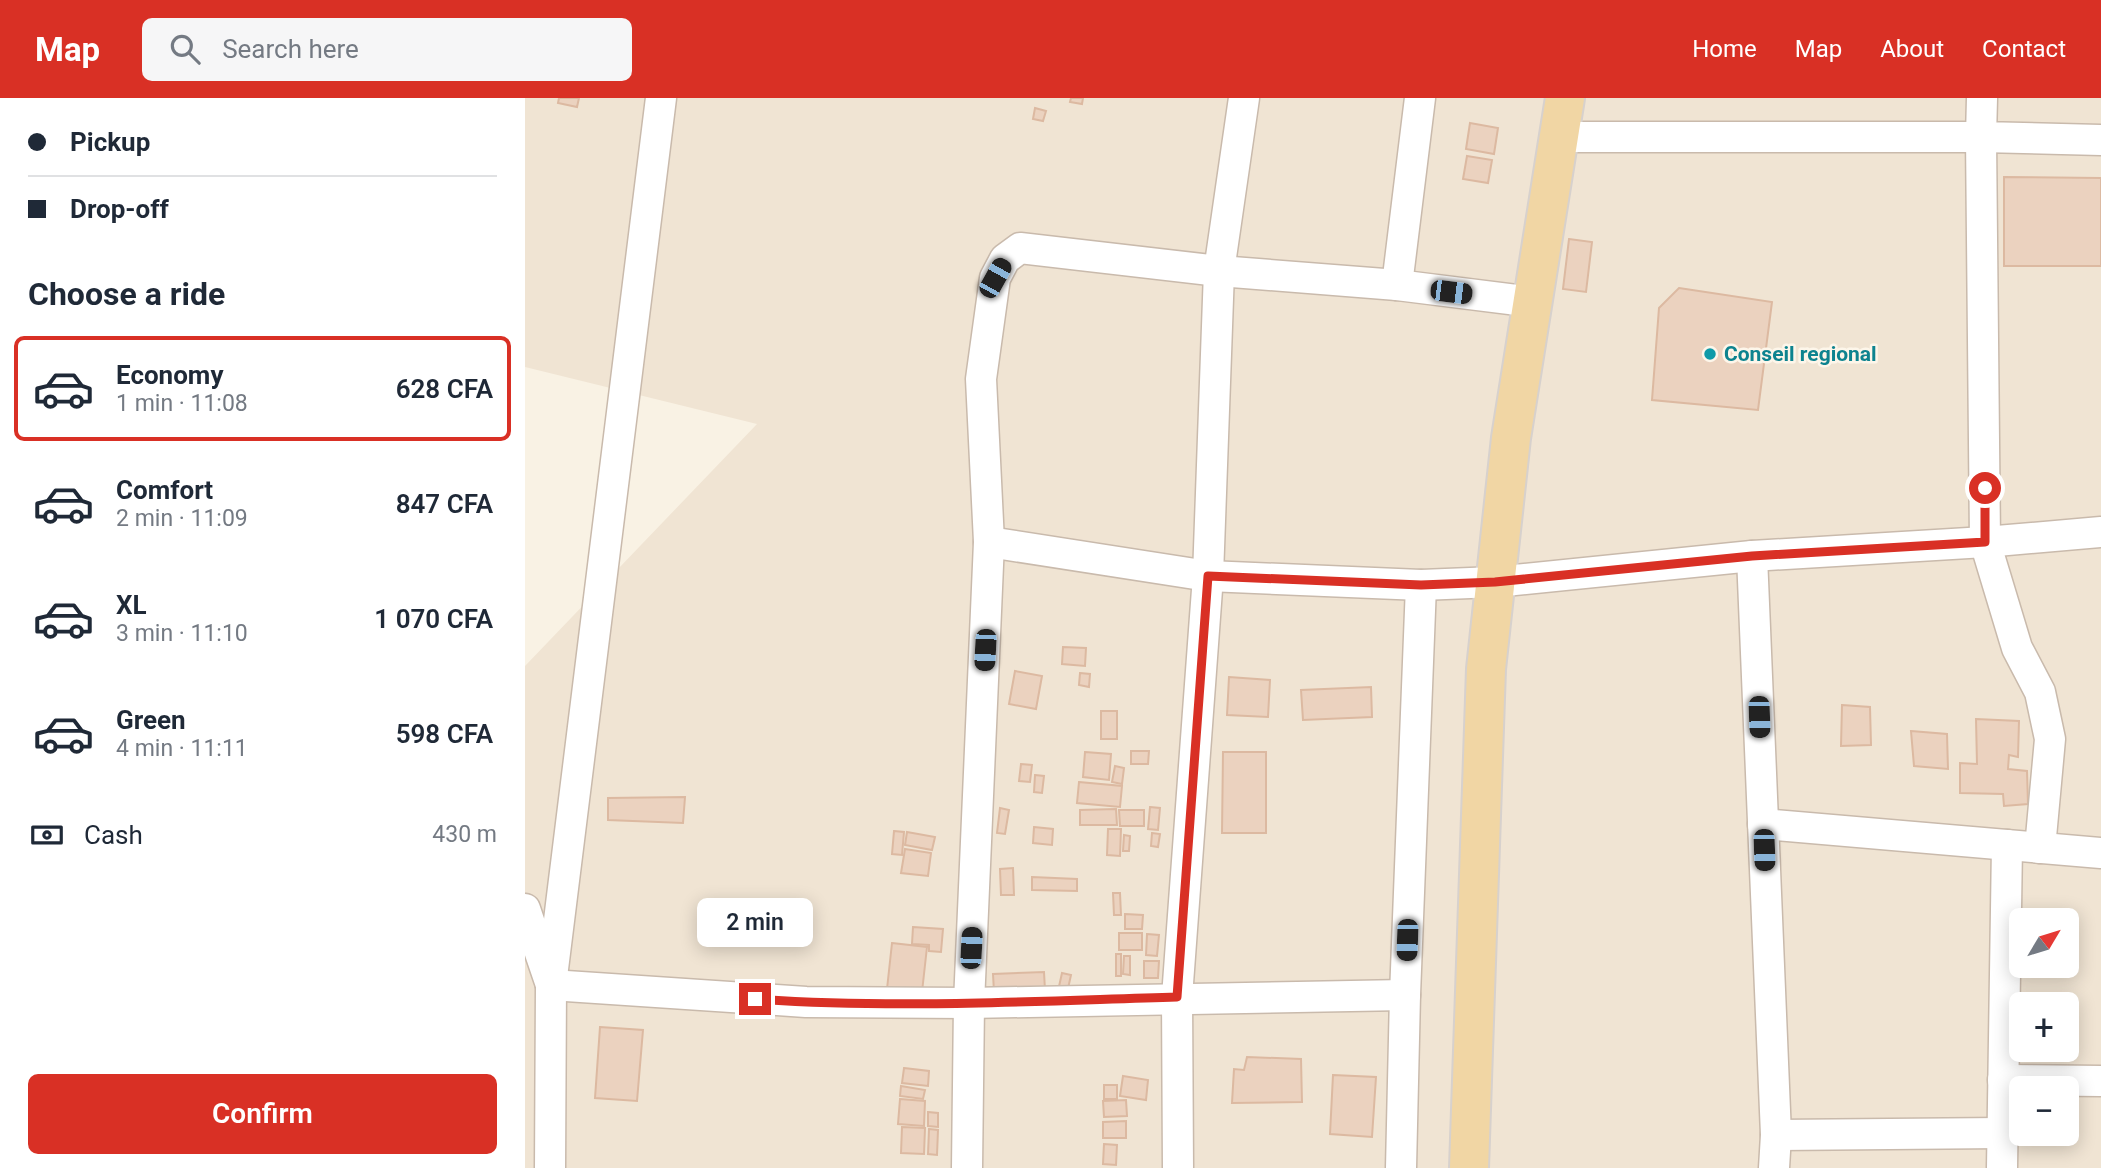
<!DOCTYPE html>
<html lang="en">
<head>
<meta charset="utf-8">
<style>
	:root { --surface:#fff; --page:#f6f6f7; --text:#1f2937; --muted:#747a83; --line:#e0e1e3; --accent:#d93025 }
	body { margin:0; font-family:Roboto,sans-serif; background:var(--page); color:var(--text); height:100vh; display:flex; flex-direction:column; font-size:26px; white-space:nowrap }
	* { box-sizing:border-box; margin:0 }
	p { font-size:23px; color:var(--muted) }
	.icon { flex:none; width:38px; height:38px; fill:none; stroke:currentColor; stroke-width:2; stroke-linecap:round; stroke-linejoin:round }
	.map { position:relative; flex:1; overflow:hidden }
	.drawer { display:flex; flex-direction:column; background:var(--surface); width:525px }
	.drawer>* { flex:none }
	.hud { display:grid; align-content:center; height:154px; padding:0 28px; background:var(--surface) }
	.needle { width:46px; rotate:52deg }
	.tools { position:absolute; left:1484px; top:810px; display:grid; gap:14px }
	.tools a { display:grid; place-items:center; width:70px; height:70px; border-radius:10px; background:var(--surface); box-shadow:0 4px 18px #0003; font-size:35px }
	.end { position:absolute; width:32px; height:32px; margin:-16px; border:9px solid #d93025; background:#fff; box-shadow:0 0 0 4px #fff }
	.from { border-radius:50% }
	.bubble { position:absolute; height:49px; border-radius:10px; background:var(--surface); box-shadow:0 4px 18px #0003; font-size:23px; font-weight:600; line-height:49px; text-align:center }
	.car { position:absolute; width:21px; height:42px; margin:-21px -10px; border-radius:9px; box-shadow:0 0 5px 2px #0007; background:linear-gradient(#222 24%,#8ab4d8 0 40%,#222 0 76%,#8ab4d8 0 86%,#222 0) }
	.hud b { display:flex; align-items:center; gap:24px; height:66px; font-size:26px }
	.hud b+b { border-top:2px solid var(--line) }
	.hud i { width:18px; height:18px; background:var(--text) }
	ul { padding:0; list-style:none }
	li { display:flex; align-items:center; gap:21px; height:105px; margin:0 14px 10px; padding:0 14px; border:4px solid transparent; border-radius:10px }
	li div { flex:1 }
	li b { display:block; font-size:26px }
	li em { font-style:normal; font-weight:600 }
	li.current { border-color:var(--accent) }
	li>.icon { width:63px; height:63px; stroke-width:1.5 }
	h2 { padding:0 28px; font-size:32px; line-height:84px }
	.pay { display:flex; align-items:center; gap:18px; height:77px; padding:0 28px; font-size:26px }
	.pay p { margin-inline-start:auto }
	.cta { display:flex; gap:14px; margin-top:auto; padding:14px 28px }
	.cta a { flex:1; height:80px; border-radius:10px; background:var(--accent); color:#fff; font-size:28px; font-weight:600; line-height:80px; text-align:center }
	header { display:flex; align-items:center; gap:42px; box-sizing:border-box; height:98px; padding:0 35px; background:var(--accent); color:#fff }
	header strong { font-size:33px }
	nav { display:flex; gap:38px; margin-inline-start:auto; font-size:24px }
	.search { width:490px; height:63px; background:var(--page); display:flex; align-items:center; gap:18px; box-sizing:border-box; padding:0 24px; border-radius:10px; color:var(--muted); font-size:26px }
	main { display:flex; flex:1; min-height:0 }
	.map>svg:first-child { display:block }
</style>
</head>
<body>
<header>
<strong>Map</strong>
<div class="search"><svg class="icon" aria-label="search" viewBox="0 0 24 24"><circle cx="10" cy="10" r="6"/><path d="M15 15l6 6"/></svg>Search here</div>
<nav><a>Home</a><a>Map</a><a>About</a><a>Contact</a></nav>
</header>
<main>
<section class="drawer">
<div class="hud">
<b><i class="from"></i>Pickup</b>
<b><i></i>Drop-off</b>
</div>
<h2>Choose a ride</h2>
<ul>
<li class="current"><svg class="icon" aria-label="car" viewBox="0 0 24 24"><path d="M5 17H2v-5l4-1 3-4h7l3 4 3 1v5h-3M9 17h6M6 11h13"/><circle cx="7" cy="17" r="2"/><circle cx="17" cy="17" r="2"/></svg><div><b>Economy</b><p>1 min · 11:08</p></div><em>628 CFA</em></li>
<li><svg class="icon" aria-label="car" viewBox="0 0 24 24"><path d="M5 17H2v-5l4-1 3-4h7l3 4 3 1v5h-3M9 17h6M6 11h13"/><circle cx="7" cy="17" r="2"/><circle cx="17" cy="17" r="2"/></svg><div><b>Comfort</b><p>2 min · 11:09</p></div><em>847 CFA</em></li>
<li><svg class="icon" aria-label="car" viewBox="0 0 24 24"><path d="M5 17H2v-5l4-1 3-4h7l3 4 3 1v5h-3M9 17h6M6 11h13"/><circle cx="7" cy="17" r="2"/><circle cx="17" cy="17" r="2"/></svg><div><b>XL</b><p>3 min · 11:10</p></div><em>1 070 CFA</em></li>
<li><svg class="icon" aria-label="car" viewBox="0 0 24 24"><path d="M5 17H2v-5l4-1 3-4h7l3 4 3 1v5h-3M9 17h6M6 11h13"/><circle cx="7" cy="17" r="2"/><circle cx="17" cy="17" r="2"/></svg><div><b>Green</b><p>4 min · 11:11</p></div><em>598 CFA</em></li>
</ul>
<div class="pay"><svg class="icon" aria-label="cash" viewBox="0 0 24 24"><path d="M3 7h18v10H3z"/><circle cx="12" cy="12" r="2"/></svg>Cash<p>430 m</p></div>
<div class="cta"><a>Confirm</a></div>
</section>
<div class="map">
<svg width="1576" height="1070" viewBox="0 0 1576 1070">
	<rect width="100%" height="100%" fill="#f9f2e4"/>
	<path fill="#f0e4d3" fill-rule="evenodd" d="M0,0H1576V1070H0V568L232,326L0,269ZM1496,822H1542V868H1496ZM1496,906H1542V952H1496ZM1496,990H1542V1036H1496Z"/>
	<g fill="#ebd2bf" stroke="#dcb9a1" stroke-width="2">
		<path d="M34,0H54L52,9L33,5Z"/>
		<path d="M546,0H558L557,6L545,4Z"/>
		<path d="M510,10L521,13L518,23L508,21Z"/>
		<path d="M945,25L973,30L969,56L941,51Z"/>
		<path d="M942,58L967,62L963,85L938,81Z"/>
		<path d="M1479,79L1576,80V168H1479Z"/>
		<path d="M1044,141L1067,144L1061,194L1038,191Z"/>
		<path d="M1154,190L1247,204L1233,312L1127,302L1134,210Z"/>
		<path d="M538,549L561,550L560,568L537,566Z"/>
		<path d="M490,573L517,578L511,611L484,606Z"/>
		<path d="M555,575L565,576L564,589L554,587Z"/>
		<path d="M704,579L745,582L743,619L702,617Z"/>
		<path d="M846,589L847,619L778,622L776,592Z"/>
		<path d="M1317,607L1345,609L1346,647L1316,648Z"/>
		<rect x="576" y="613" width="16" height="28"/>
		<path d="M1451,621L1494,623L1493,659L1484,657L1483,671L1502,673L1503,706L1479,708L1478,696L1435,695V665L1452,666Z"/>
		<path d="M1386,633L1422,636L1423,671L1389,668Z"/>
		<path d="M606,653H624L623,666H606Z"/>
		<path d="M560,654L586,656L584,682L558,679Z"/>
		<path d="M698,654H741V735H697Z"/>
		<path d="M496,666L507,667L505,684L494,683Z"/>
		<path d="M590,668L599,670L597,686L587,684Z"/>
		<path d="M510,677L519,678L517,695L509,694Z"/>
		<path d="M554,684L597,688L595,709L552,705Z"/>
		<path d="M160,699L158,725L83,722V700Z"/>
		<path d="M625,709L635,710L633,732L623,731Z"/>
		<path d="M475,710L484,712L480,736L472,735Z"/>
		<path d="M591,711L592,727H555V712Z"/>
		<path d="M594,712H619V728H595Z"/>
		<path d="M509,729L528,731L527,747L508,745Z"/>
		<path d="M583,731H596L595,758L582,757Z"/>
		<path d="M369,733L379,734L377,757L367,756Z"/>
		<path d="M382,734L410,739L407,752L380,747Z"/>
		<path d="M627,735L635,736L633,749L626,748Z"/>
		<path d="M599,737L605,738L604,753H598Z"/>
		<path d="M380,751L406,755L403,778L376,775Z"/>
		<path d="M488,770L489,797H476L475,771Z"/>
		<path d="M507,779L552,781V793L507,792Z"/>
		<path d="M588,795H595L596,817H589Z"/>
		<path d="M600,816L618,817L617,831H600Z"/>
		<path d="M388,829L418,831L416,854L404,853V847L387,846Z"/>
		<rect x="594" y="835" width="23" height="17"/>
		<path d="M622,836L634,837L632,858L621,857Z"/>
		<path d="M367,845L402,849L397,894L362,891Z"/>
		<rect x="591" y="856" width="5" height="22"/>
		<path d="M599,858H605V877L598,876Z"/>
		<path d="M619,863H634L633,880H619Z"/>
		<path d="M519,874L520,892L469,894L468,876Z"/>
		<path d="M537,875L546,877L542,895L533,893Z"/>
		<path d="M75,929L118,932L112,1003L70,1000Z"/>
		<path d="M722,959L776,961L777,1004L707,1005L709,971L719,972Z"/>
		<path d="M379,970L404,973L403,988L377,985Z"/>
		<path d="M808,977L851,979L847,1039L805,1036Z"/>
		<path d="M598,978L623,982L621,1002L595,998Z"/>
		<rect x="579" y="987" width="13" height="14"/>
		<path d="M376,988L400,992L398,1001L375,998Z"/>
		<path d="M375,1001L400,1003L399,1028L373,1026Z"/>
		<path d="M601,1002L602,1018L579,1019L578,1003Z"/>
		<path d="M403,1014L413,1015V1029L403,1028Z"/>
		<path d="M601,1023V1040H578V1024Z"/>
		<path d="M377,1029L400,1030L399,1056L376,1055Z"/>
		<path d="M404,1031L413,1032L412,1057L403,1056Z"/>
		<path d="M579,1046L592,1047L591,1067L578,1066Z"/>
	</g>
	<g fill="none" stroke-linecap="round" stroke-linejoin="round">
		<defs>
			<g id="minor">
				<path d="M1457,0L1456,39L1576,42"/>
				<path d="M1034,39H1456L1460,444L1492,550L1515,594L1525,641L1515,750"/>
				<path d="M872,187L895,0"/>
				<path d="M464,444L683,478L896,487L970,484L1227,458L1460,444L1576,434"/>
				<path d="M1227,458L1251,1037L1249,1070"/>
				<path d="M1238,726L1576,755"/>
				<path d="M0,811L26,887L281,904L444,905L880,897"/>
				<path d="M1478,982L1576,983"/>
				<path d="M1251,1037L1477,1035"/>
				<path d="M25,1070L26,887L136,0"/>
				<path d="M442,1070L444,905L464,444L456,281L470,180L480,161L495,150L694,173L872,187L1008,204"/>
				<path d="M653,1070L652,899L683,478L694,173L719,0"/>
				<path d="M876,1070L880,897L896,487"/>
				<path d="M1477,1070L1482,747"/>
			</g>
			<path id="primary" d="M944,1070L961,571L986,340L1040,0"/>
		</defs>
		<use href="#minor" stroke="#c9baac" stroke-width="33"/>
		<use href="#primary" stroke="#d7d1cd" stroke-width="42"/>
		<use href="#minor" stroke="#fff" stroke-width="30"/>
		<use href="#primary" stroke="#f1d6a4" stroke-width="38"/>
	</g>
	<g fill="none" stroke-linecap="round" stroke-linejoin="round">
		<path stroke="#d93025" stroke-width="9" d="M230,901C370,911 511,903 652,899L683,478L896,487L970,484L1227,458L1460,444V390"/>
	</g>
	<circle fill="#0f9aa8" stroke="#fdf6ea" stroke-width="2.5" cx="1185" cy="256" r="7"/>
	<g text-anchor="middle" stroke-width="5" stroke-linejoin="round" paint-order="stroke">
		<g font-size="21" font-weight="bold" fill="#0d838f" stroke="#fdf6ea" text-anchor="start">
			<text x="1199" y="263">Conseil regional</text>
		</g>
	</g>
</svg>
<div class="tools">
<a><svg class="needle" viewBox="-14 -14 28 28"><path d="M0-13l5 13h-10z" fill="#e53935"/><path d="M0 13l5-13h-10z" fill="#747a83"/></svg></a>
<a>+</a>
<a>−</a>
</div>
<i class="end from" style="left:1460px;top:390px"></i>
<i class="end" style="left:230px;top:901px"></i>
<div class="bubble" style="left:172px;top:800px;width:116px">2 min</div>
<i class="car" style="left:470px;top:180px;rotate:29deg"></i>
<i class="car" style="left:926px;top:194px;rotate:97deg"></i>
<i class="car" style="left:460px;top:552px;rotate:183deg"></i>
<i class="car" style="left:1234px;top:619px;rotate:178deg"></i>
<i class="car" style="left:1239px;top:752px;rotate:178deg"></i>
<i class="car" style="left:882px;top:842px;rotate:182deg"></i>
<i class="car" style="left:446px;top:850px;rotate:3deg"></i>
</div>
</main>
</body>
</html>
